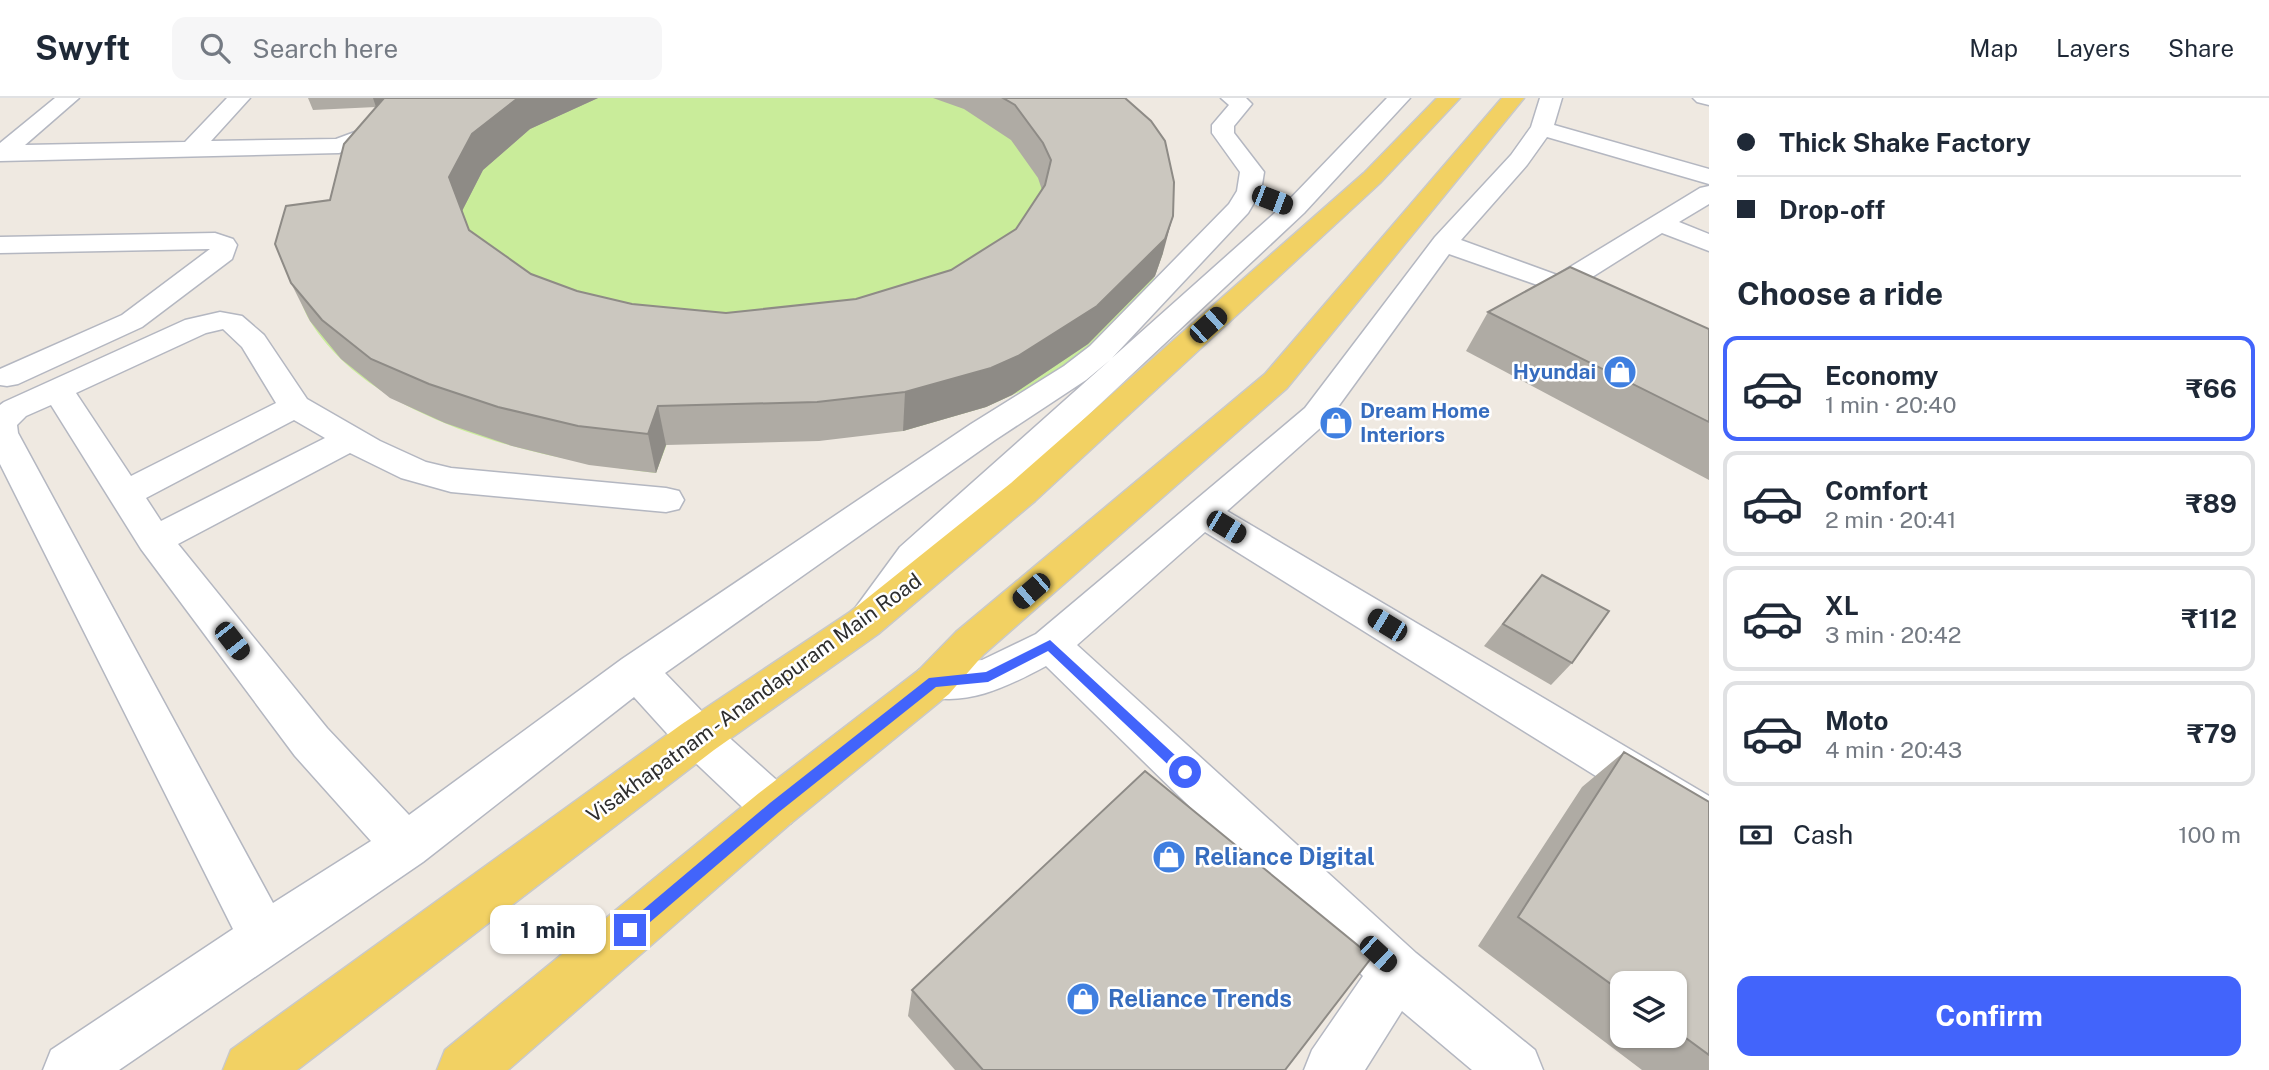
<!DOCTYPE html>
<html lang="en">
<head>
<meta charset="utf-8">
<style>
	:root { --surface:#fff; --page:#f6f6f7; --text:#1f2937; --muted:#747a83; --line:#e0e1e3; --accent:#4264fb }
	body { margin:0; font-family:"Public Sans",sans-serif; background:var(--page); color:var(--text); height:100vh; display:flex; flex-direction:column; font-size:26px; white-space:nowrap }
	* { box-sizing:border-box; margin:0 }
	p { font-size:23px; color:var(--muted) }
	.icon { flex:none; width:38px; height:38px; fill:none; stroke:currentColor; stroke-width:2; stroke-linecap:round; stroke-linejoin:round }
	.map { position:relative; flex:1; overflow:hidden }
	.details { display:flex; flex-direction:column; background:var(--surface); width:560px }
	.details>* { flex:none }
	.banner { display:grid; align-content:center; height:154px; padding:0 28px; background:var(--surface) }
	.tools { position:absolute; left:1610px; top:873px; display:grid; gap:14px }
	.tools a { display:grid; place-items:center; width:77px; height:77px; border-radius:14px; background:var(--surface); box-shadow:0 2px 5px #0004; font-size:35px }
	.end { position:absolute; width:32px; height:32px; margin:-16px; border:9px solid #4264fb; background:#fff; box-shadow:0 0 0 4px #fff }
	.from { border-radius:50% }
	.bubble { position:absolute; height:49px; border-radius:14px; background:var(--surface); box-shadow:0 2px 5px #0004; font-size:23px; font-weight:700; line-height:49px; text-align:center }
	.car { position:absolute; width:21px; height:42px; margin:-21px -10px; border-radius:9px; box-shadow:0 0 5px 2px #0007; background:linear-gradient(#222 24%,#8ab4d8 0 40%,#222 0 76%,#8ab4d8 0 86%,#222 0) }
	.banner b { display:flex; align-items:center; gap:24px; height:66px; font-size:26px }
	.banner b+b { border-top:2px solid var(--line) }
	.banner i { width:18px; height:18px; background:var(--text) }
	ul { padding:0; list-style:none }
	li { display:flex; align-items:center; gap:21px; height:105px; margin:0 14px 10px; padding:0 14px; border:4px solid var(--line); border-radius:14px }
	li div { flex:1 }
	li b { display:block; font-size:26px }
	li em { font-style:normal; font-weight:700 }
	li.active { border-color:var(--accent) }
	li>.icon { width:63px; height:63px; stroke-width:1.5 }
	h2 { padding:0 28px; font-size:32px; line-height:84px }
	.pay { display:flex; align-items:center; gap:18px; height:77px; padding:0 28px; font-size:26px }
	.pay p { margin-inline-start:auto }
	.action { display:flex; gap:14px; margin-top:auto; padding:14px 28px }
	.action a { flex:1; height:80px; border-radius:14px; background:var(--accent); color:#fff; font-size:28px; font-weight:700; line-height:80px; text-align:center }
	header { display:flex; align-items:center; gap:42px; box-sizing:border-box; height:98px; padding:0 35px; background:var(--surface); border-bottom:2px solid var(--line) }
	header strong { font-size:33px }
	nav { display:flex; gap:38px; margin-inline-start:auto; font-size:24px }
	.search { width:490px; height:63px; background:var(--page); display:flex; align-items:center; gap:18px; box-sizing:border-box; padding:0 24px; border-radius:14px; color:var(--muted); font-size:26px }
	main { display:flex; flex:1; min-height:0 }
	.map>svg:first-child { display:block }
</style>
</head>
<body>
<header>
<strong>Swyft</strong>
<div class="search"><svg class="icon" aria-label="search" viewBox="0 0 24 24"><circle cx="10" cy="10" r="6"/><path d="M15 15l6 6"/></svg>Search here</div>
<nav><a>Map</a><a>Layers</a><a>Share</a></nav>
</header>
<main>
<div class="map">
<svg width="1709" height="972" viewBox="0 0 1709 972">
	<rect width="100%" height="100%" fill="#efe9e1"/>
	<path fill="#c9ec9a" d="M467,0H1069L1164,123L1163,155L1146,202L1057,277L986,309L903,333L668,343L656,375C545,362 374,327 310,223C303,212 299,197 294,184Z"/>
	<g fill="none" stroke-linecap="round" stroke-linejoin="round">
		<defs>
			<g id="minor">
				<path d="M55,0H79L25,47L185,44L227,0H250L211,43L336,41L363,31L386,0H408L379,41L339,55L0,63V45Z"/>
				<path d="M1221,0H1246L1252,6L1234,28V35L1264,74L1261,93L1248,115L1112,260L1286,105L1387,0H1410L1304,115L926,469L890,520L876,524L862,520L856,509L900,449L1110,262L1086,282L995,342L665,575L714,626L791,695L798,710L791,725L775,731L759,725L682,652L634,599L423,764L119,972H43L51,952L233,831L0,366V307L4,304L185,222L220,214L242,218L264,237L307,301L380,343L426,364L451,370L666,390L679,393L684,402L679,411L666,414L451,394L401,380L350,355L178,446L327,630L409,717L622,561L971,326L1064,268L1090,248L1229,106L1237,93L1240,74L1212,35V27L1229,7ZM223,231L242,249L276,305L131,378L76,295L206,235ZM51,307L141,451L295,658L371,743L273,805L18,335L17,327L26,318ZM294,322L325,340L161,423L146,400Z"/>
				<path d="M1540,0H1562L1554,27L1709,71V86L1547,39L1527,67L1461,142L1557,177L1700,90L1709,88V106L1679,124L1709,136V153L1662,135L1570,193L1560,195L1449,156L1327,324L1227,413L1709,698V745L1692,738L1205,434L1077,547L1416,855L1535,952L1543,972H1472L1402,913L1365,972H1304L1312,952L1363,878L1046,568C1007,589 963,611 919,596L913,584L919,572L934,567L982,562L1036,536L1305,310L1435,139L1511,57L1531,29Z"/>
				<path d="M1693,0H1709V7L1697,4Z"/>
				<path d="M215,135L233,141L237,147L232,161L142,229L18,286L7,288L0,287V271L122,217L210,151L0,155V139Z"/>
			</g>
			<g id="major">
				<path d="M1437,0H1460L1380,85L1035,403L878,536L714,652L297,972H223L231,952L682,626L850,514L1011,385L1364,75Z"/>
				<path d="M1502,0H1524L1287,290L984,556L949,596L791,725L508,972H437L445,952L759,695L919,572L956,534L1265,276Z"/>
			</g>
		</defs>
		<use href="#minor" stroke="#b4b7c1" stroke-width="3"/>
		<use href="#major" stroke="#c9c9c9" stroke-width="3"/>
		<use href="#minor" fill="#fff" fill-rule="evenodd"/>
		<use href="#major" fill="#f2d163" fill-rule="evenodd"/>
	</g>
	<g fill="#afaba4" fill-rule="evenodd">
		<path d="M308,0H384L376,9L313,12Z"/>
		<path d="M384,0H598L530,31L483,72L462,113L469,132L531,176L577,193L632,206L726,215L856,201L951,172L1016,131L1042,92L1038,80L1011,42L964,11L933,0H1125L1163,155L1155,178L1088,246L1012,297L986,309L903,333L819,343L666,347L656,375L589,367L512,348L445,325L390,300L341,261L310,223L291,185L330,102Z"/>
		<path d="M1488,214L1709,231V382L1466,253Z"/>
		<path d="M1542,477L1572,565L1551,587L1484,548Z"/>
		<path d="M1624,654L1709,704V972H1642L1478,848L1582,689ZM1622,886H1675V938H1622Z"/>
		<path d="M912,892L1285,972H955L908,918Z"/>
	</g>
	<g fill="#8e8b86">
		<path d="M373,0H384L376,9Z"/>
		<path d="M518,0H598L530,31L483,72L461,115L449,79L472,36Z"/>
		<path d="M1173,118L1163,155L1155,178L1088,246L1012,297L986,309L903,333L905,294Z"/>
		<path d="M658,308L666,347L656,375L648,336Z"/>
	</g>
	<g fill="#cbc7bf" stroke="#8e8b86" stroke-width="2">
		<path d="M384,0H518L472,36L449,79L469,132L531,176L577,193L632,206L726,215L856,201L951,172L1016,131L1045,87L1051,62L1043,45L1015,7L1003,0H1125L1151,23L1165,43L1174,84L1173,118L1165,141L1097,208L1018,258L991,270L905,294L817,304L658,308L648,336L578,328L498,309L429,286L371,261L322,222L291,185L275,146L286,108L330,102L344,46Z"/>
		<path d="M1570,169L1709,231V324L1488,214Z"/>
		<path d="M1542,477L1609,513L1572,565L1503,526Z"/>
		<path d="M1624,654L1709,704V957L1675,932V886H1622V894L1518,819Z"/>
		<path d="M1145,673L1372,859L1285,972H983L912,892Z"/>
	</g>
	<path fill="#4264fb" d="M1050,542L1189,670V678H1180L1048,553L988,584L936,589L779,714L635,837L630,840L625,837L622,832L625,827L770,705L929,580L986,574Z"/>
	<defs>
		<symbol id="shop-disc" viewBox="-11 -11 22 22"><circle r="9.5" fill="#3f7fe0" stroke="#fff"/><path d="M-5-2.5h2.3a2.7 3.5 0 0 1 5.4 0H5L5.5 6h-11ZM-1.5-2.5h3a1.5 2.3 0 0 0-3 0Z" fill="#fff"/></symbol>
	</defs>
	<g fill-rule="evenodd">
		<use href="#shop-disc" x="1601" y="255" width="38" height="38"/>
		<use href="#shop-disc" x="1317" y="306" width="38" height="38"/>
		<use href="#shop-disc" x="1150" y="740" width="38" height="38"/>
		<use href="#shop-disc" x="1064" y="882" width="38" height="38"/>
	</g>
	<g text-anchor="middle" stroke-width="5" stroke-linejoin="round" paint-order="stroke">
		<g font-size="21" font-weight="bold" fill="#366cbe" stroke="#fff" text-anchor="end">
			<text x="1596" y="281">Hyundai</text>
			<text x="1360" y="320" text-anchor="start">Dream Home<tspan x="1360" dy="24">Interiors</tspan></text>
		</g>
		<g font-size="21" fill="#2e2e2e" stroke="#fff">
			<text transform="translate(754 600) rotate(-36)" y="7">Visakhapatnam - Anandapuram Main Road</text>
		</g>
		<g font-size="24" font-weight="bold" fill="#366cbe" stroke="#fff" text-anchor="start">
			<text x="1194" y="767">Reliance Digital</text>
			<text x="1108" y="909">Reliance Trends</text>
		</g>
	</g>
</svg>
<div class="tools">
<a><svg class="icon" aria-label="layers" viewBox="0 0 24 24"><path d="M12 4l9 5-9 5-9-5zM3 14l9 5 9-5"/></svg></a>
</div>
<i class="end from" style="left:1185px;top:674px"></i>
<i class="end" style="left:630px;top:832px"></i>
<div class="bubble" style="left:490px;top:807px;width:116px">1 min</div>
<i class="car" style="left:1272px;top:102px;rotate:111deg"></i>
<i class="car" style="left:1208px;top:227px;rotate:48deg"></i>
<i class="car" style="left:1226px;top:429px;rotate:121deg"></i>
<i class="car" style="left:1031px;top:493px;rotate:229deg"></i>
<i class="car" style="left:1387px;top:527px;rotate:301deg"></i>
<i class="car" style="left:232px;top:543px;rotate:142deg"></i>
<i class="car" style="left:1378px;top:856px;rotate:133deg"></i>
</div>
<section class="details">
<div class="banner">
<b><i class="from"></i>Thick Shake Factory</b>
<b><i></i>Drop-off</b>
</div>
<h2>Choose a ride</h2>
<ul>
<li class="active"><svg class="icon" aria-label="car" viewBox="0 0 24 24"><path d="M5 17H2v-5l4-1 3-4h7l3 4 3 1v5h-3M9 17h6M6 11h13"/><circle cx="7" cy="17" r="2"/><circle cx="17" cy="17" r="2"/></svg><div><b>Economy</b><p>1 min · 20:40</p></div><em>₹66</em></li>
<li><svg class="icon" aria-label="car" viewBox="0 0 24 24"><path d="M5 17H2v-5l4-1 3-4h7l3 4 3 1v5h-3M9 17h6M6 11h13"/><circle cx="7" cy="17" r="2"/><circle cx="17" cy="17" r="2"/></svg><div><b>Comfort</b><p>2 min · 20:41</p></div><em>₹89</em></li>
<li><svg class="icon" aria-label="car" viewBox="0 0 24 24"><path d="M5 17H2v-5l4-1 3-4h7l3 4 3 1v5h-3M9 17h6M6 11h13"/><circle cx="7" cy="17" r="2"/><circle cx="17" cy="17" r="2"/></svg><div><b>XL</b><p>3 min · 20:42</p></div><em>₹112</em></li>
<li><svg class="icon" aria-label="car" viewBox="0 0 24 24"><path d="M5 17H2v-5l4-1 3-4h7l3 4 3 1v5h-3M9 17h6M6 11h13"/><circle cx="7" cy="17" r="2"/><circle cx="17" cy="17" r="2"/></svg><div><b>Moto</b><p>4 min · 20:43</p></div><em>₹79</em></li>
</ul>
<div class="pay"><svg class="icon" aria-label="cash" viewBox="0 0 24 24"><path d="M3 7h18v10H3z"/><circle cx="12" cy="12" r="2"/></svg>Cash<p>100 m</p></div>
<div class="action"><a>Confirm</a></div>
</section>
</main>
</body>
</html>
